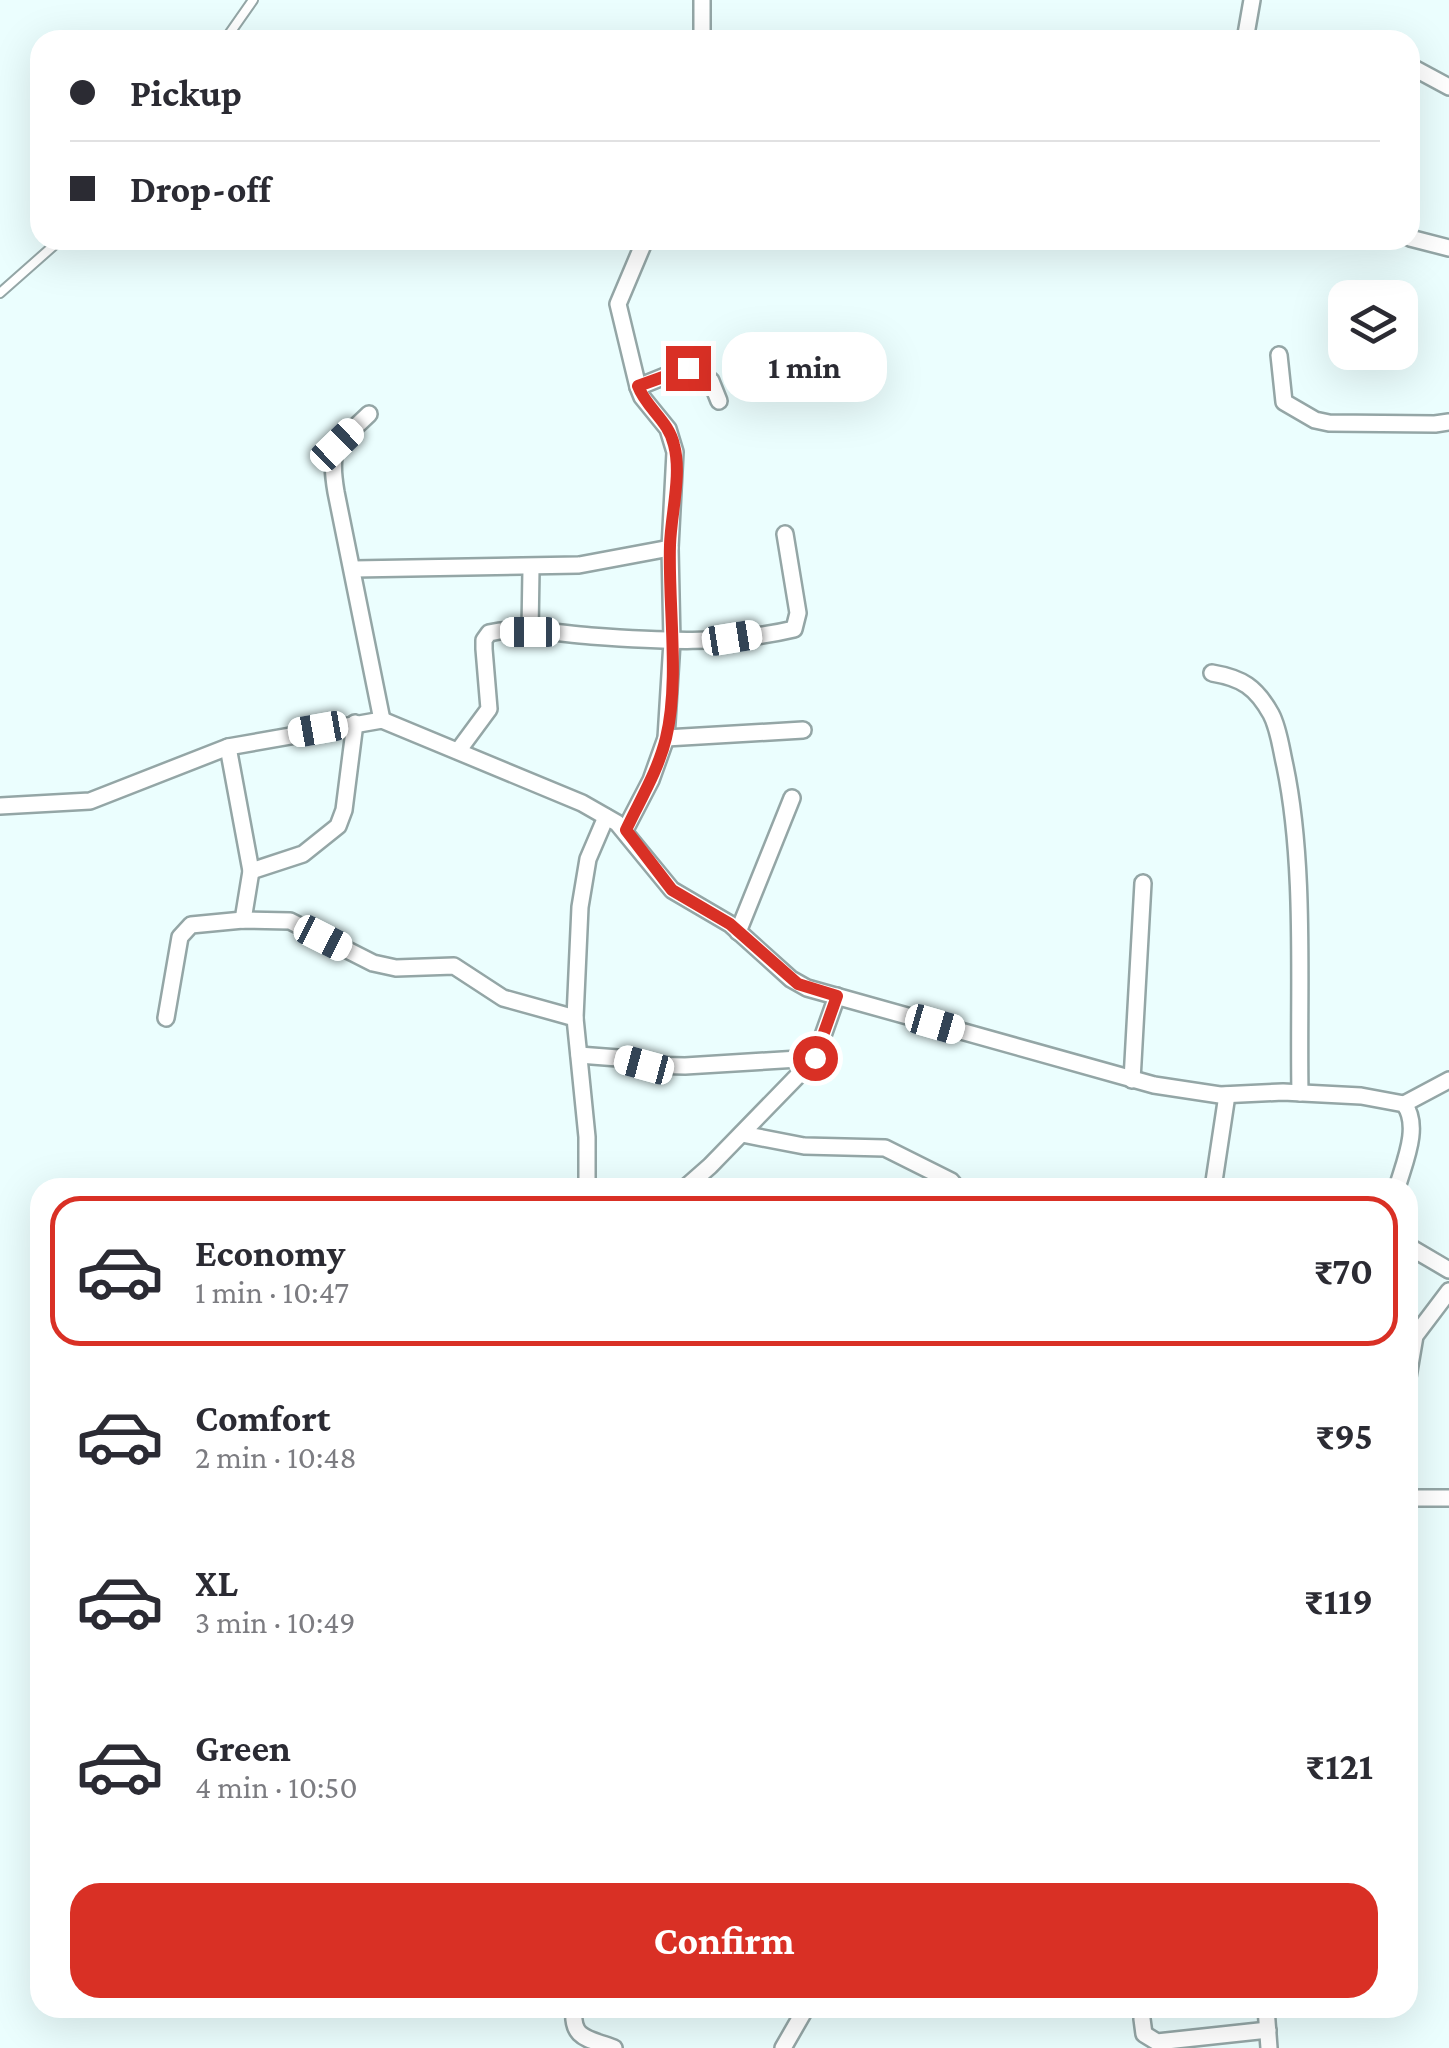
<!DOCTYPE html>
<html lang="en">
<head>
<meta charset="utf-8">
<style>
	:root { --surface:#fff; --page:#f7f7f7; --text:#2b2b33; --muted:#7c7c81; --line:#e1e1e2; --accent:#d93025 }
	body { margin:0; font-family:"Crimson Pro",serif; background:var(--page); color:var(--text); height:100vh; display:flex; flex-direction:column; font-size:38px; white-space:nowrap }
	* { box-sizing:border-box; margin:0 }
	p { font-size:32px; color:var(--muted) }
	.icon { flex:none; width:55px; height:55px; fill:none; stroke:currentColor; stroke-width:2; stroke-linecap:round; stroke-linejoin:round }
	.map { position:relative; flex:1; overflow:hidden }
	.sheet { position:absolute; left:30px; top:1178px; width:1388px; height:840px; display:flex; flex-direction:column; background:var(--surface); border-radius:30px; box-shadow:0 10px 40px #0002 }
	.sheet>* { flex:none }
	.hud { position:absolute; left:30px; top:30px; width:1390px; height:220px; border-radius:30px; box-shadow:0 10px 40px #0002; display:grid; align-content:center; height:220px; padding:0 40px; background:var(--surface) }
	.controls { position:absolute; left:1328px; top:280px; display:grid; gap:20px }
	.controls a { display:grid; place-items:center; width:90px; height:90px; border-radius:20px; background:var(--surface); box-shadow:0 10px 40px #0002; font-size:50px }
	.end { position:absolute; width:45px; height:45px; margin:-22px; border:12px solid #d93025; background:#fff; box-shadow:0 0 0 5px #fff }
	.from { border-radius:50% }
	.bubble { position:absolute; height:70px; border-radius:30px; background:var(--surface); box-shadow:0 10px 40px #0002; font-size:32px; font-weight:700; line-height:70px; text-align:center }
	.car { position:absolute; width:30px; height:60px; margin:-30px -15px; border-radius:12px; box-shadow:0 0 8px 2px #0007; background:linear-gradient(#fff 24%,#345 0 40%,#fff 0 76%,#345 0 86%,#fff 0) }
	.hud b { display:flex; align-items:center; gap:35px; height:95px; font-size:38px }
	.hud b+b { border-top:2px solid var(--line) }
	.hud i { width:25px; height:25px; background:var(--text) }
	ul { padding:18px 0 0; list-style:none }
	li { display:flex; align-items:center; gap:30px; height:150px; margin:0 20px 15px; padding:0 20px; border:5px solid transparent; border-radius:30px }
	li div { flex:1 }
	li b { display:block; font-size:38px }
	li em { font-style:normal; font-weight:700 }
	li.active { border-color:var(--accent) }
	li>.icon { width:90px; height:90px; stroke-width:1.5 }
	.button { display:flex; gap:20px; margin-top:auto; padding:20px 40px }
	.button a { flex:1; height:115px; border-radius:30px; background:var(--accent); color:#fff; font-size:40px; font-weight:700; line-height:115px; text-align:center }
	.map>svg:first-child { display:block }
</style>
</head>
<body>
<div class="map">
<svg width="1449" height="2048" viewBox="0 0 1449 2048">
	<rect width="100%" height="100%" fill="#ebfefe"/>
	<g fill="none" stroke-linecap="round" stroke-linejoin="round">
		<defs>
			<g id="service">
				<path d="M225,40L253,0"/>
				<path d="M0,293L60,240"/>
			</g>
			<g id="minor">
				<path d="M702,40V0"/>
				<path d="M1245,40L1252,0"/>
				<path d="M1410,66L1449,87"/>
				<path d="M1410,238L1449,248"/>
				<path d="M1279,355L1284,402L1315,420L1329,423L1435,424L1449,422"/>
				<path d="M638,387L680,370H698L711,381L719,401"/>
				<path d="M369,414C337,445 328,445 336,492L382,720"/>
				<path d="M354,569L579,565L670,548"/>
				<path d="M530,632L531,569"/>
				<path d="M1212,673C1242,678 1256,687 1271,714C1279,729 1281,749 1285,766C1306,867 1298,988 1300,1093"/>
				<path d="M666,738L803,730"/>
				<path d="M228,747L251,871L243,920"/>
				<path d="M458,751L489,709L484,649V640L489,633C520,625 560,634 591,636C659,641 727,645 794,629L798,613L785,534"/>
				<path d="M0,806L90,801L228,747L382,720L582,803L617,823L672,890L730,924L791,979L807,988L1154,1085L1220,1095L1283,1092L1361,1096L1404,1104C1421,1126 1404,1163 1397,1188"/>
				<path d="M625,830L651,780L666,738L672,642L670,548L675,452L668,429L642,397L638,387L618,304L645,240"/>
				<path d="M251,871L303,854L338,826L344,810L355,723"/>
				<path d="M738,932L792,798"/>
				<path d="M166,1018L180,937L191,925L243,920L290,921L373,963L396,968L454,966L503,998L575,1018"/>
				<path d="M579,1055L618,1058L643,1065L685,1066L815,1058"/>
				<path d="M1132,1080L1143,883"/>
				<path d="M1404,1104L1449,1080"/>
				<path d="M742,1134L804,1146L885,1148L951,1181L957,1188"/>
				<path d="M587,1188V1137L575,1018L580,907L588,859L606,817"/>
				<path d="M685,1188L710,1166L815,1058L837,996"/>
				<path d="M1213,1188L1227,1095"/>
				<path d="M1408,1246L1449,1270"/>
				<path d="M1408,1377L1415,1336L1449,1291"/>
				<path d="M1408,1498H1449"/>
				<path d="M574,2008C571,2040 588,2038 614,2048"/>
				<path d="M1266,2008L1269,2048"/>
				<path d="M1142,2019L1144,2034L1157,2042L1268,2030"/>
				<path d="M783,2048L806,2008"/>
			</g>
		</defs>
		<use href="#service" stroke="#94a6a6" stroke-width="12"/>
		<use href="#minor" stroke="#94a6a6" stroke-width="20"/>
		<use href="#service" stroke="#fff" stroke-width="8"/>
		<use href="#minor" stroke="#fff" stroke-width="15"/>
	</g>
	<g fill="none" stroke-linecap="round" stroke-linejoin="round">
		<path stroke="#d93025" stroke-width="12" d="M688,368L638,386C646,408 669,421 674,445C682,475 671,513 670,545C668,604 680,681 666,738C658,771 640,800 626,830L672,890L730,924L798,984L837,996L815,1058"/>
	</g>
</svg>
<div class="controls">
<a><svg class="icon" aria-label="layers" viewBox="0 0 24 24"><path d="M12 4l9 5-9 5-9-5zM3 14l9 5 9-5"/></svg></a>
</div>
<i class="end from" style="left:815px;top:1058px"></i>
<i class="end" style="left:688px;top:368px"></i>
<div class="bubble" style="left:722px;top:332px;width:165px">1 min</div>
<i class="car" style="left:337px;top:445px;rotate:46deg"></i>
<i class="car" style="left:530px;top:632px;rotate:270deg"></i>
<i class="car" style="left:732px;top:638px;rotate:81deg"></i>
<i class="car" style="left:318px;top:729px;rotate:260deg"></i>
<i class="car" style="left:323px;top:938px;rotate:117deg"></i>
<i class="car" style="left:935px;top:1024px;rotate:106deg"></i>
<i class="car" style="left:644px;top:1065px;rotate:285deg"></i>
<div class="hud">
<b><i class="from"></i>Pickup</b>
<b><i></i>Drop-off</b>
</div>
<section class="sheet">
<ul>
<li class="active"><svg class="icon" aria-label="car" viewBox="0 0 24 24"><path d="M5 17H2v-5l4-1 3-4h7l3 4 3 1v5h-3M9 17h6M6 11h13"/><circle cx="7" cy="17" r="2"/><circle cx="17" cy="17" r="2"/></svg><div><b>Economy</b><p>1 min · 10:47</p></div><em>₹70</em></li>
<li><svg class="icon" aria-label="car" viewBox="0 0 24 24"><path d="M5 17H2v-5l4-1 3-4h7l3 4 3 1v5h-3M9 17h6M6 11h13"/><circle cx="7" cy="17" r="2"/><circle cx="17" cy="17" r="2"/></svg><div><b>Comfort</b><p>2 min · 10:48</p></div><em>₹95</em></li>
<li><svg class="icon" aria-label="car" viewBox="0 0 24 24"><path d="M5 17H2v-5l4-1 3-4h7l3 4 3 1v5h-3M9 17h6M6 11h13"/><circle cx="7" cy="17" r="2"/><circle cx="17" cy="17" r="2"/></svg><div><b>XL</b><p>3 min · 10:49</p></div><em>₹119</em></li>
<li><svg class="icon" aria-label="car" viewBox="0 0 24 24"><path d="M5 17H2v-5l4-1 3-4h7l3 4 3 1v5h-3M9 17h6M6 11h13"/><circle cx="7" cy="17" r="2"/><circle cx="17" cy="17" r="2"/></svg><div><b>Green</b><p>4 min · 10:50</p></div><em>₹121</em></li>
</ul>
<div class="button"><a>Confirm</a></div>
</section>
</div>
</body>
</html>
